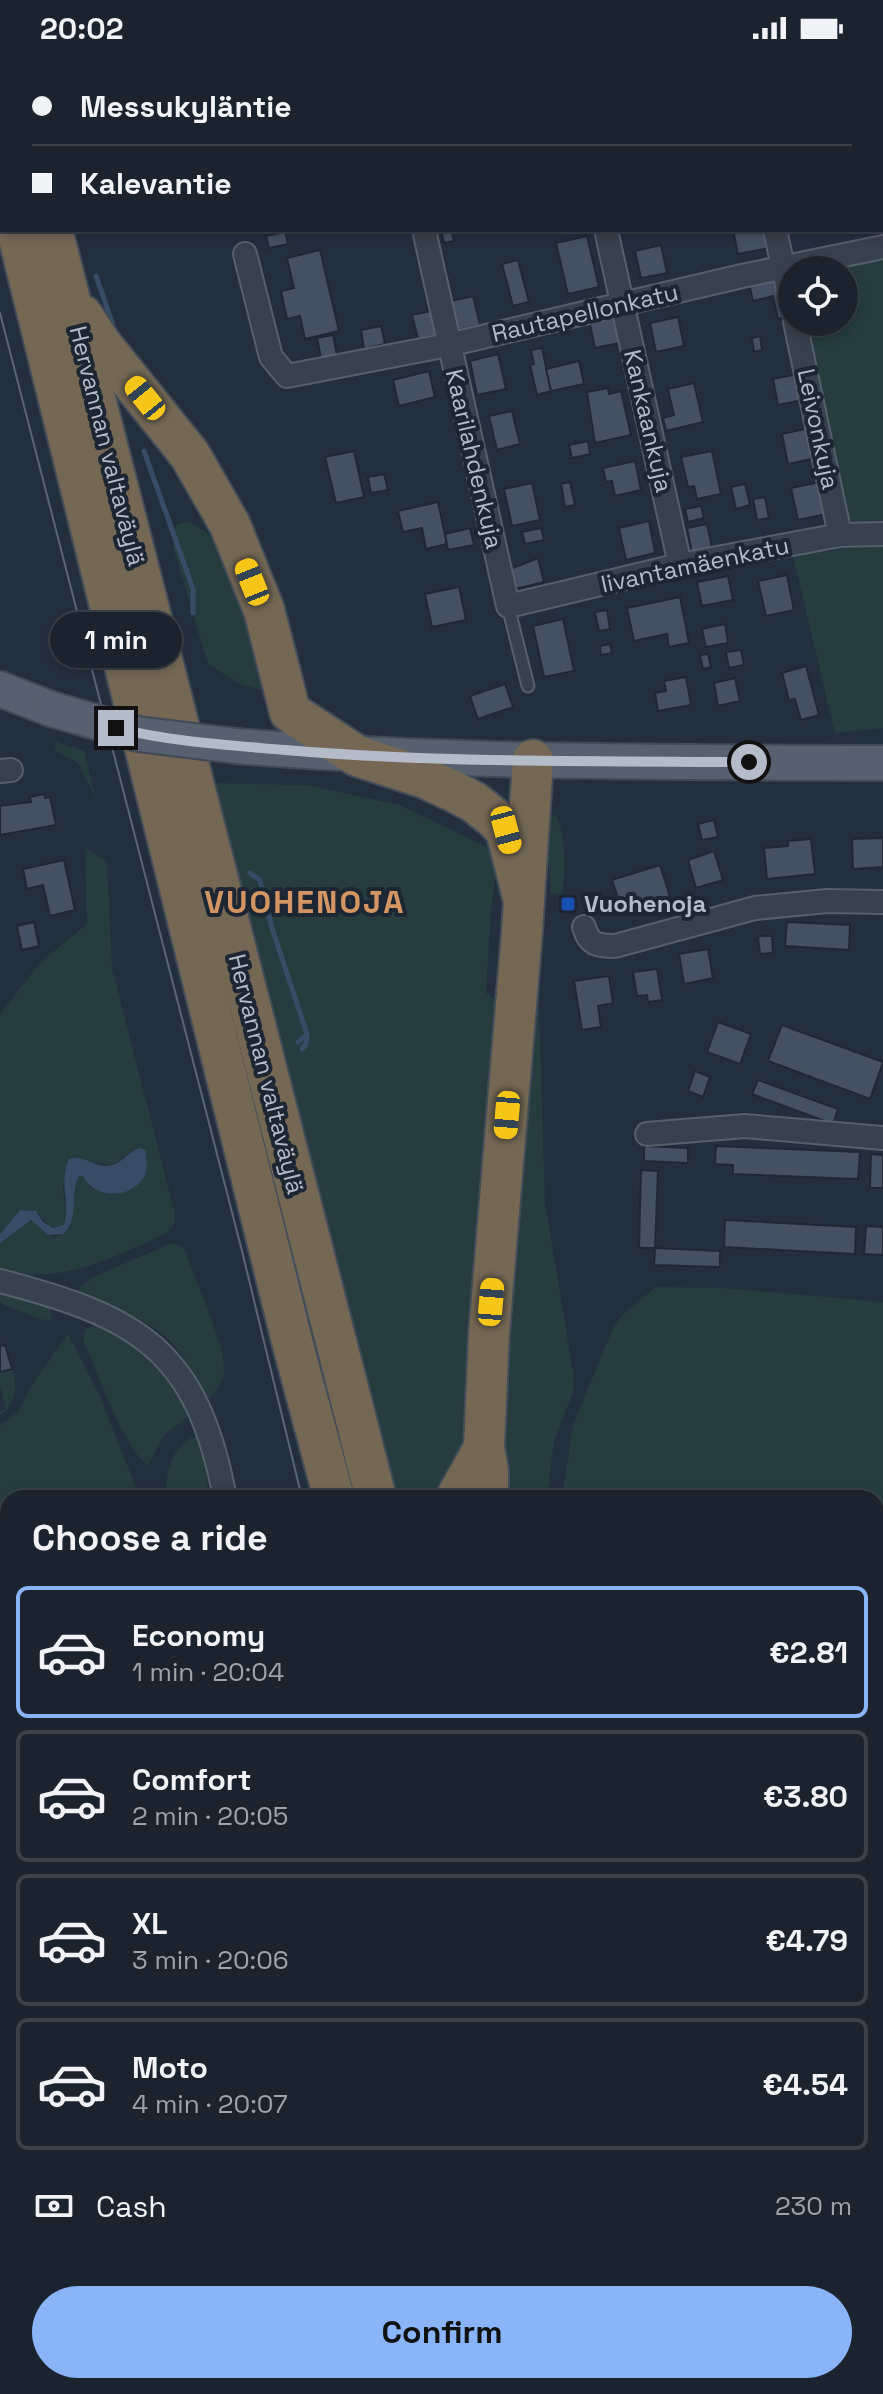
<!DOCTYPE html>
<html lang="en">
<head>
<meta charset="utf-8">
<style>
	:root { --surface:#1b232e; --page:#282f3a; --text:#f1f3f6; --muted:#a0a4aa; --line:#39404a; --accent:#8ab4f8 }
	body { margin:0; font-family:"Space Grotesk",sans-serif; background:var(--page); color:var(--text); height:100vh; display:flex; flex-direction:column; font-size:30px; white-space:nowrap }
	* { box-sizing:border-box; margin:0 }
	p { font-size:26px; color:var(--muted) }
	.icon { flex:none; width:44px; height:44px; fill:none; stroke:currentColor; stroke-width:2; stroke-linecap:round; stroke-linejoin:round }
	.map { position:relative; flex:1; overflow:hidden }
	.drawer { position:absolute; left:0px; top:1434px; width:884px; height:904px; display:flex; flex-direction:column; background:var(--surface); border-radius:24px 24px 0 0; box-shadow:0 4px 12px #0003,0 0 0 2px var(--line) }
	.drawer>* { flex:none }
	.banner { position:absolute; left:0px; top:0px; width:884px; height:176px; box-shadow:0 4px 12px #0003,0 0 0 2px var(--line); display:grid; align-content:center; height:176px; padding:0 32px; background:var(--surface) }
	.fabs { position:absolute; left:778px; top:200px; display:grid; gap:16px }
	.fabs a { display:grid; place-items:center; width:80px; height:80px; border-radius:50%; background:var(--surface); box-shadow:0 4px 12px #0003,0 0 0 2px var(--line); font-size:40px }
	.end { position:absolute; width:36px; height:36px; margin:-18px; border:10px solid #b4bcc9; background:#111; box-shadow:0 0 0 4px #111 }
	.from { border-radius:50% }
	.bubble { position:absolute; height:56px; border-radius:28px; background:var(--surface); box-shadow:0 4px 12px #0003,0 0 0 2px var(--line); font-size:26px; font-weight:800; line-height:56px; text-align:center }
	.car { position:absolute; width:24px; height:48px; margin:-24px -12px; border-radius:10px; box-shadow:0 0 6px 2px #0007; background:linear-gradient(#f5c518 24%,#345 0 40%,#f5c518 0 76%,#345 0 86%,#f5c518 0) }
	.banner b { display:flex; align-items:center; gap:28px; height:76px; font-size:30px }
	.banner b+b { border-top:2px solid var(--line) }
	.banner i { width:20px; height:20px; background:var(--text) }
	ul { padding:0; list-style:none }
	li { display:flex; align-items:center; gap:24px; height:132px; margin:0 16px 12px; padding:0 16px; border:4px solid var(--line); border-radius:12px }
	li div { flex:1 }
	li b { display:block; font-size:30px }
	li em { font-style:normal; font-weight:800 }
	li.current { border-color:var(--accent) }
	li>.icon { width:72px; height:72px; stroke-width:1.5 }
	h2 { padding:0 32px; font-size:36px; line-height:96px }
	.pay { display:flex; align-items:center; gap:20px; height:88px; padding:0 32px; font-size:30px }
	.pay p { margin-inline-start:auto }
	.button { display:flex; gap:16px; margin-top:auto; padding:16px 32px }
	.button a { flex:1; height:92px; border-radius:48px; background:var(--accent); color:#111; font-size:32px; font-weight:800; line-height:92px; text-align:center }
	.status { display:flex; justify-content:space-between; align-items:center; height:56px; padding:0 40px; background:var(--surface); direction:ltr }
	.status svg { height:22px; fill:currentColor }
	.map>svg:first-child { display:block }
</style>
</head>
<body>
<div class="status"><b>20:02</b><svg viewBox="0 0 49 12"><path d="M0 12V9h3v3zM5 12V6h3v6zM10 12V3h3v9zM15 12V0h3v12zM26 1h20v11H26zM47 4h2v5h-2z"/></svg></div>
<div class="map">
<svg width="883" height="2338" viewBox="0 0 883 2338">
	<rect width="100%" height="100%" fill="#242f3e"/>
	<g fill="#263c3f">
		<path d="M883,200V468H854L847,463L805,266H844V214H814Z"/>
		<path d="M189,465L221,487L262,596L267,635L241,629L208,608L173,491L176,469Z"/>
		<path d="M883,491V672L835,677L793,500L841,493Z"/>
		<path d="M56,686L84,695L96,743L78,707L54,694Z"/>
		<path d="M207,727L307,729L400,749L489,792L495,802L496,815L491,854L486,937L495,944L501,974L468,1363L456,1415L431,1442H396L392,1435Z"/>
		<path d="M551,759L557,760C566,786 565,810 563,837L551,838L547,793Z"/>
		<path d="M85,792L104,804L107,809L112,912L175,1158L174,1168L166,1178C107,1203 67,1228 0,1215V1187L26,1167L33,1165L48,1179L56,1181L70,1172L74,1135L79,1120H83L90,1131L109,1138L135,1129L145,1118L146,1095L133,1094L111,1110L94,1106L67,1105L63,1133L66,1161L64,1169L59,1172L49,1170L36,1155L24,1154L0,1178V958L40,907L87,868Z"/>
		<path d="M538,918L545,1147L574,1322L572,1339L554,1385L547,1442H503L508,1285Z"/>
		<path d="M172,1187L184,1192C193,1217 226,1291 224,1314C223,1327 216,1338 204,1345C196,1326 188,1305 174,1289C151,1262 111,1252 80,1238L79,1232L93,1221Z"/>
		<path d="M656,1231L724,1232L883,1246V1503L876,1496V1442H562L573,1369L614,1270L622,1259Z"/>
		<path d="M0,1234L50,1251L52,1263L43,1264L0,1247Z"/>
		<path d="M98,1269L126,1281L168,1315L191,1358L164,1379L148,1409C123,1392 97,1314 83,1284L85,1273Z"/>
		<path d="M68,1278L101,1343L140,1442H8V1859L0,1863V1369L18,1356L32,1329Z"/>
		<path d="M12,1313C18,1331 17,1348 0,1359V1355L6,1353L0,1331V1316Z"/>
		<path d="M196,1380L204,1396L209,1442H165C166,1418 171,1389 196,1380Z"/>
		<path d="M8,1996V2238L0,2241V2025L7,2015L5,2002Z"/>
		<path d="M876,2218H883V2322L876,2317Z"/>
		<path d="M682,2330H757L759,2338H685Z"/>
		<path d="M767,2330H837L845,2338H769Z"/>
	</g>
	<g fill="#394c67">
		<path d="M140,1092L146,1095C146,1103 148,1114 144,1121C130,1144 94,1143 83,1120H79C69,1139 80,1164 63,1178L48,1179L31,1164L0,1187V1178L20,1154L36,1155L43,1166L53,1172L64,1169C71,1149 58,1125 69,1103C83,1099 93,1110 107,1110C121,1110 127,1095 140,1092Z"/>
		<path d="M0,1896H8V1996L5,2002L7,2017L0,2025Z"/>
	</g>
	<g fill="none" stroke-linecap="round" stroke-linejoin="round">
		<g stroke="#394c67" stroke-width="5">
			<path d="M96,220L114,272"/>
			<path d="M144,395L193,533V557"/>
			<path d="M250,817L260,824L272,872L305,972L307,978L298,986"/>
			<path d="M302,993L306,988L307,979"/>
		</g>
	</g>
	<g fill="#455162" stroke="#1f2835" stroke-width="2">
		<path d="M441,174H451L454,185L444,187Z"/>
		<path d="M733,174H765L769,192L738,198Z"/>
		<path d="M285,176L288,188L269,192L266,180Z"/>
		<path d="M587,180L599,231L568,238L556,187Z"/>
		<path d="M661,189L667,217L641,222L635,195Z"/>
		<path d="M320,194L339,275L305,283L300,260L287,263L281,235L294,232L287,202Z"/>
		<path d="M518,204L529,246L513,250L502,208Z"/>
		<path d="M779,221L788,261L778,263L773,240L753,245L749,227Z"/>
		<path d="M473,240L480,269L458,274L451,245Z"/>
		<path d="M431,255L437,279L418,283L412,259Z"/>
		<path d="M617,257L624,286L595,292L589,263Z"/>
		<path d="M678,261L684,290L656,296L650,267Z"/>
		<path d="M381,270L385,288L364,293L361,274Z"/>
		<path d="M333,279L337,299L321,302L317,282Z"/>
		<path d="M760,280L762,294L754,296L752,282Z"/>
		<path d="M542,292L551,335L537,339L530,309L534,308L531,294Z"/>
		<path d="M498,298L506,333L477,339L470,305Z"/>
		<path d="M579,305L584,328L551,335L546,313Z"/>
		<path d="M429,315L435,341L399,350L393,324Z"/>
		<path d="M797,318L803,344L778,349L773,323Z"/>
		<path d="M694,327L703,366L666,375L663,362L674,359L668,333Z"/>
		<path d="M608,332L609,338L621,335L631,379L595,387L587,336Z"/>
		<path d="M512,355L520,388L497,394L489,360Z"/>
		<path d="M809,372L816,402L788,408L782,378Z"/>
		<path d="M588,385L590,398L572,402L569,389Z"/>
		<path d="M354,395L364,441L336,447L325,401Z"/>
		<path d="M712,395L721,438L697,443L694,430L688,431L681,401Z"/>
		<path d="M635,405L641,434L615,440L612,425L606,426L603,412Z"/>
		<path d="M384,418L388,434L371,437L368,421Z"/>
		<path d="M570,426L575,449L565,451L561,428Z"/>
		<path d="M820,426L827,458L798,464L791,432Z"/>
		<path d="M532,427L540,464L512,470L504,433Z"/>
		<path d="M745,428L750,449L736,453L731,431Z"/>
		<path d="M765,441L769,462L757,464L753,443Z"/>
		<path d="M438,446L447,488L426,493L422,472L403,476L398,455Z"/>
		<path d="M701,450L704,462L688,466L685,453Z"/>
		<path d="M649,465L655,497L626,504L619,472Z"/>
		<path d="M707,468L712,492L692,497L687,472Z"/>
		<path d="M470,472L474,489L448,494L445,478Z"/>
		<path d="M541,472L544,484L525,488L522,476Z"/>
		<path d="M538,502L544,526L515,533L510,513Z"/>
		<path d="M787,519L794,554L766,560L758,525Z"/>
		<path d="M728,520L733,544L702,550L697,526Z"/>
		<path d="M459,531L466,564L432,571L425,538Z"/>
		<path d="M680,541L689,587L669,591L667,578L634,585L627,552Z"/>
		<path d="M607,554L610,573L599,575L595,556Z"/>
		<path d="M563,563L574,615L544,621L533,570Z"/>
		<path d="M725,568L728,587L706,591L702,573Z"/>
		<path d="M610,588L612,597L601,599L600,590Z"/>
		<path d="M741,594L744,609L729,612L726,596Z"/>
		<path d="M708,598L711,611L703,613L700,599Z"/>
		<path d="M806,610L819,659L801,664L795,643L789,644L782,617Z"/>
		<path d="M686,621L691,649L658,655L655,637L666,635L664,625Z"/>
		<path d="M735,622L740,645L718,650L714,627Z"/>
		<path d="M505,628L513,651L478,663L470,640Z"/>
		<path d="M44,738L45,742L50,741L56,769L0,779V750L31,746L30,741Z"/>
		<path d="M714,764L718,781L702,784L698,768Z"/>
		<path d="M883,782V811L853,813L852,783Z"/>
		<path d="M811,783L815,818L767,823L764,792L788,790V785Z"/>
		<path d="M714,795L723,824L696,832L688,804Z"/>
		<path d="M64,804L75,854L50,860L43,829L27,833L23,813Z"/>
		<path d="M660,809L670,841L623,856L612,824Z"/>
		<path d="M34,866L39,890L22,894L17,870Z"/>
		<path d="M787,866L850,869L849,894L785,890Z"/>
		<path d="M758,880H772L773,897L760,898Z"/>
		<path d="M708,893L713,922L684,928L679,898Z"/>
		<path d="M657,913L662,944L648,946L647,939L637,940L633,916Z"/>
		<path d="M609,920L613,947L598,950L601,971L582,974L574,925Z"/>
		<path d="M718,966L751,978L740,1008L707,996Z"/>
		<path d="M782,969L883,1006L870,1043L768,1005Z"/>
		<path d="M695,1015L710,1021L703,1041L688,1035Z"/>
		<path d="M758,1024L838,1053L833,1068L752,1038Z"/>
		<path d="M644,1090L688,1092V1107L644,1105Z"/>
		<path d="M716,1090L860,1096L858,1123L733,1118V1109L715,1108Z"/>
		<path d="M871,1098L883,1099V1132H870Z"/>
		<path d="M641,1114L658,1115L655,1192H639Z"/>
		<path d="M725,1164L856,1171L855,1198L724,1191Z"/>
		<path d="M866,1170L883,1171V1199L864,1198Z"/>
		<path d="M655,1192L720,1195V1211L654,1209Z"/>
		<path d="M5,1289L12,1313L0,1316V1290Z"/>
	</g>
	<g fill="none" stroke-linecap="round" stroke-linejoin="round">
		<defs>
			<path id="lane" d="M508,550L528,630"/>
			<g id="street">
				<path d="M424,174L508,550L680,509L840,479L883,478"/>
				<path d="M606,174L680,509"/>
				<path d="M775,174L792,251"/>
				<path d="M245,198L271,301L287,320L448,289L742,220L883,191"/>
				<path d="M795,266L840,479"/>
				<path d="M0,715L11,714"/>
				<path d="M584,871C589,889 598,890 615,890L755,852L827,845L883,846"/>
				<path d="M647,1078L745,1070L883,1082"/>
				<path d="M0,1225C138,1261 197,1293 225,1442"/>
			</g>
			<g id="primary">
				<path d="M0,633L51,653"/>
				<path d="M236,690C451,707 667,706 883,707"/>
			</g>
			<g id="highway">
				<path d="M8,0V2"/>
				<path d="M0,112L2,119"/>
				<path d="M17,174L293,1289L334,1442"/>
				<path d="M52,174L376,1442"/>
				<path d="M82,259L101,288L190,399L230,469L264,554L290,656L357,700L425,722L453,735L474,746L494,762L506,774L524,845"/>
				<path d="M456,1442L484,1392"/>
				<path d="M488,1442V1414L484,1392L489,1277L522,876L533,704"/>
				<path d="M587,2330L590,2338"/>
				<path d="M617,2330L620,2338"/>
				<path d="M663,2330L666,2338"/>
			</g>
		</defs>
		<use href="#lane" stroke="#565f6c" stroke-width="15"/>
		<use href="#street" stroke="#565f6c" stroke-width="26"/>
		<use href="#primary" stroke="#414a57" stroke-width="38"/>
		<use href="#highway" stroke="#434c59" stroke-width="44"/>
		<use href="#lane" stroke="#38414e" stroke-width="11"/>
		<use href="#street" stroke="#38414e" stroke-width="22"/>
		<use href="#primary" stroke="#56606e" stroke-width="34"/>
		<use href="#highway" stroke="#746855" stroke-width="40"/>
		<g stroke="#5a6575" stroke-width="2">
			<path d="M0,257L242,1195L302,1442"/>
			<path d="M558,2330L561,2338"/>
		</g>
		<defs>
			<g id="rail">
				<path d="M73,2L90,0"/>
				<path d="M0,11H2"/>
			</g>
		</defs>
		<use href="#rail" stroke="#5a6575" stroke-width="8"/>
		<use href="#rail" stroke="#1d2633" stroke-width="5" stroke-dasharray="15" stroke-linecap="butt"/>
		<defs>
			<path id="primary-bridge" d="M51,653L138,678L236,690"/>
		</defs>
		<use href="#primary-bridge" stroke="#414a57" stroke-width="38" stroke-linecap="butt"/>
		<use href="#primary-bridge" stroke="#56606e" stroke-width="34"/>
	</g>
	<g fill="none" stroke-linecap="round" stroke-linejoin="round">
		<path stroke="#b4bcc9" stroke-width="10" d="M116,672C172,686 228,689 285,694C439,707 594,705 749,706"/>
	</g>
	<rect fill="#1a4fb4" stroke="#1d2633" stroke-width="3" x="560" y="840" width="16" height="16" rx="4"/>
	<g text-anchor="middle" stroke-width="8" stroke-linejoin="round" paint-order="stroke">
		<g font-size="24" fill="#b4bcc9" stroke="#1d2633">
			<text transform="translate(585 257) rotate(-13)" y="8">Rautapellonkatu</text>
			<text transform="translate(648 365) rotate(77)" y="8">Kankaankuja</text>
			<text transform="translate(818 373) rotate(78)" y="8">Leivonkuja</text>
			<text transform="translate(107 390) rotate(76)" y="8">Hervannan valtaväylä</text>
			<text transform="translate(474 403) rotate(77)" y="8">Kaarilahdenkuja</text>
			<text transform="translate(695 509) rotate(-12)" y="8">Iivantamäenkatu</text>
			<text transform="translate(266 1018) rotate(76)" y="8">Hervannan valtaväylä</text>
		</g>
		<g font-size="24" font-weight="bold" fill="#b4bcc9" stroke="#1d2633" text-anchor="start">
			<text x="584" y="856">Vuohenoja</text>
		</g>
		<g font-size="32" font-weight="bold" letter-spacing="2" fill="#d59563" stroke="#1d2633">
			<text x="305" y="857">VUOHENOJA</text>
		</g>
	</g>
</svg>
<div class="fabs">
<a><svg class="icon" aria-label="locate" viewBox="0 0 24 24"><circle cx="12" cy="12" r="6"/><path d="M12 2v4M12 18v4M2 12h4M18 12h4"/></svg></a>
</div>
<i class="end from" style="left:749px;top:706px"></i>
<i class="end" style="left:116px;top:672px"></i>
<div class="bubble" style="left:50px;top:556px;width:132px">1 min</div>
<i class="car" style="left:145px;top:342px;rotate:321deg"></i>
<i class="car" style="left:252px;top:526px;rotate:338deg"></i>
<i class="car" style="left:506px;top:774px;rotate:165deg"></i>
<i class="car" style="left:507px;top:1059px;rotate:185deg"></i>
<i class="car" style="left:491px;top:1246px;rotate:5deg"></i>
<div class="banner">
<b><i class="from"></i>Messukyläntie</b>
<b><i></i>Kalevantie</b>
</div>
<section class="drawer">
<h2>Choose a ride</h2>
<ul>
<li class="current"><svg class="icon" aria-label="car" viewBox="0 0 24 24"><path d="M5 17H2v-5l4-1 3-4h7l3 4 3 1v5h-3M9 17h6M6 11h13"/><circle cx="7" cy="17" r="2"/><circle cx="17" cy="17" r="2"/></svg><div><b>Economy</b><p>1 min · 20:04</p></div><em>€2.81</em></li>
<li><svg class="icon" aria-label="car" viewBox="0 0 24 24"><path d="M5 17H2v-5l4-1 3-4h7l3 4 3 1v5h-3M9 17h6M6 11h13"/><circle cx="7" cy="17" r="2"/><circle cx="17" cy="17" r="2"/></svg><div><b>Comfort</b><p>2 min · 20:05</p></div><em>€3.80</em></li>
<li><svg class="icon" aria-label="car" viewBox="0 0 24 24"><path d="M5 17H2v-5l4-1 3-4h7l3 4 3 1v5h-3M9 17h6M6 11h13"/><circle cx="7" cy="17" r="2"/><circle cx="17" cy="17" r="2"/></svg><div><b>XL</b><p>3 min · 20:06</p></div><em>€4.79</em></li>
<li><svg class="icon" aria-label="car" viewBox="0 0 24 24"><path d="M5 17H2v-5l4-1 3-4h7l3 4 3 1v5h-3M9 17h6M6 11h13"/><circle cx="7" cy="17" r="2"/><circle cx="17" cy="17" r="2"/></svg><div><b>Moto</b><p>4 min · 20:07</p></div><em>€4.54</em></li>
</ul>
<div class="pay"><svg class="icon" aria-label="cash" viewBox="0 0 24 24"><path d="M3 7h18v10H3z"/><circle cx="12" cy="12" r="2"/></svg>Cash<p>230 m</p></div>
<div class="button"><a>Confirm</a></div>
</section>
</div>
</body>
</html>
